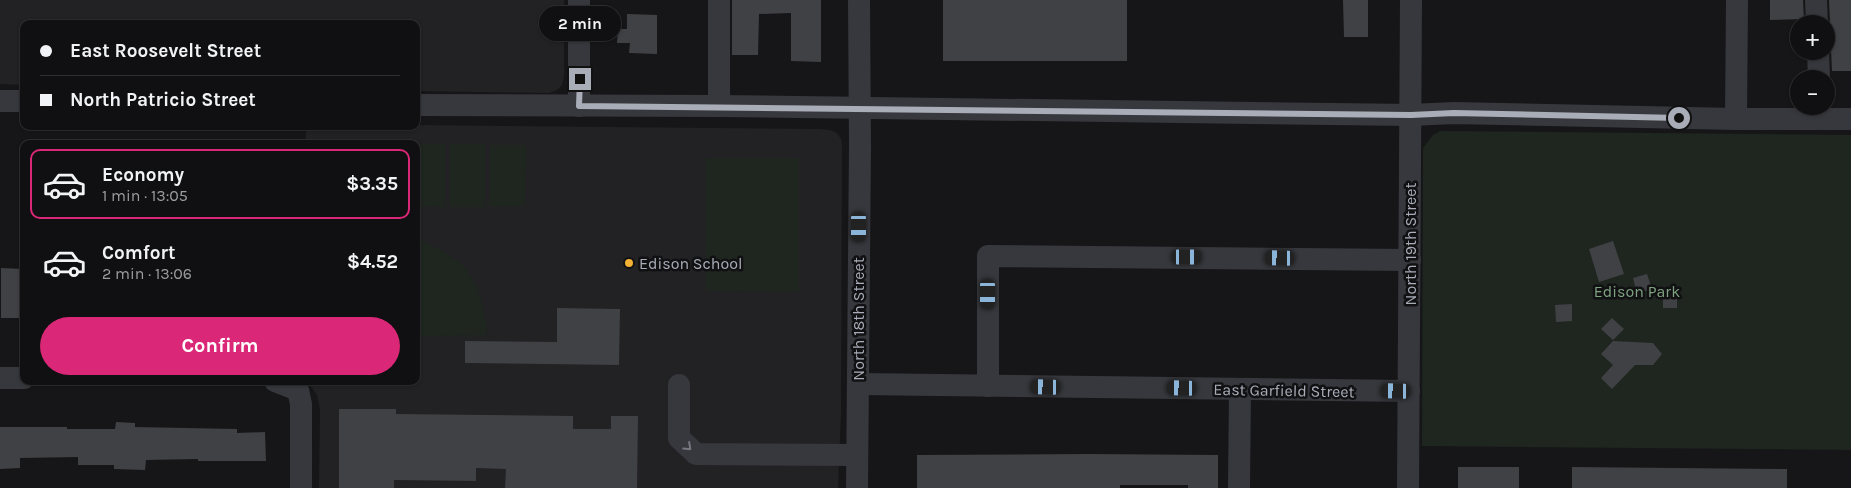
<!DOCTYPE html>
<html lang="en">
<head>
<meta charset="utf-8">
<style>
	:root { --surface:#101012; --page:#1e1e20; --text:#f1f3f6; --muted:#9c9d9f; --line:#303032; --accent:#db2777 }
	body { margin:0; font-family:Karla,sans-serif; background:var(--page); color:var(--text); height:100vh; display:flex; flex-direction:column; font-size:19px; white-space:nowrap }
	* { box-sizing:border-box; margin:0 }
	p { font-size:16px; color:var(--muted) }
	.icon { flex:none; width:28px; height:28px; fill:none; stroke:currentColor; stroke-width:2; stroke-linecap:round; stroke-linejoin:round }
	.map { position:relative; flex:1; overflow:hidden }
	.drawer { position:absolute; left:20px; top:140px; width:400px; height:245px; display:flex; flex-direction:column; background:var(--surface); border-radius:10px; box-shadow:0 1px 4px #0004,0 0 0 1px var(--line) }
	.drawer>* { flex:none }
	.hud { position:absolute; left:20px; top:20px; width:400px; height:110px; border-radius:10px; box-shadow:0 1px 4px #0004,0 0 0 1px var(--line); display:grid; align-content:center; height:110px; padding:0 20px; background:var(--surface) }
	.buttons { position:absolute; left:1790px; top:15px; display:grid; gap:10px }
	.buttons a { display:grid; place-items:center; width:45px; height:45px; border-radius:50%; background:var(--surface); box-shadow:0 1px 4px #0004,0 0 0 1px var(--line); font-size:25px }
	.end { position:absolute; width:22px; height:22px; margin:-11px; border:6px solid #a8adb8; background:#111; box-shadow:0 0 0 2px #111 }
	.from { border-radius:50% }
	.bubble { position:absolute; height:35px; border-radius:18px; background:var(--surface); box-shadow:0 1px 4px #0004,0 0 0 1px var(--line); font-size:16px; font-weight:700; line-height:35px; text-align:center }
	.car { position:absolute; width:15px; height:30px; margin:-15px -8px; border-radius:6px; box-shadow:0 0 4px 1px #0007; background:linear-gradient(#222 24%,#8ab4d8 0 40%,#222 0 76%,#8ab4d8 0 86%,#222 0) }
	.hud b { display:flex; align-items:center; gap:18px; height:48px; font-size:19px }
	.hud b+b { border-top:1px solid var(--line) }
	.hud i { width:12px; height:12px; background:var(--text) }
	ul { padding:9px 0 0; list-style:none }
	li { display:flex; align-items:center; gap:15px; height:70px; margin:0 10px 8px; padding:0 10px; border:2px solid transparent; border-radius:10px }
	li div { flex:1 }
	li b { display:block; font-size:19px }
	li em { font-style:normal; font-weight:700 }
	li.active { border-color:var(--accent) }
	li>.icon { width:45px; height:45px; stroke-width:1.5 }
	.cta { display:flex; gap:10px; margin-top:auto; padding:10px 20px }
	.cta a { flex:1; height:58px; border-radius:30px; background:var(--accent); color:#fff; font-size:20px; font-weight:700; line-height:58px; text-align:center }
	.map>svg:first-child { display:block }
</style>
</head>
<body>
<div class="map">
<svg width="1851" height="488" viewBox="0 0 1851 488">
	<rect width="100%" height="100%" fill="#161618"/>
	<g fill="#222225">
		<path d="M0,0H564V76L562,85L557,90L549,93L416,91V24H24V85L0,84Z"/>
		<path d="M416,125L820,129L830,130L837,133L841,139L842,145L841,413L838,488H319L320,409L317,395L307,381H416V144H306V126Z"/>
	</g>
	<g fill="#1e261f">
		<path d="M1440,131L1851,135V450L1422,446L1423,148L1433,135Z"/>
		<path d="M409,144H445V207L416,206V144Z"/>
		<rect x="450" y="144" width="35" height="63"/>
		<path d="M490,145H526L525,206H489Z"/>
		<path d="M706,158H799V292L706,291Z"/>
		<path d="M416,239C431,244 457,257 466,269C480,287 486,312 487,335L416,336Z"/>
	</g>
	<g fill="#404145">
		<path d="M732,0H821V62L791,61V13L759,14L758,55H732Z"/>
		<rect x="943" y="0" width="184" height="61"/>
		<path d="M1343,0H1368V37H1344Z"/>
		<path d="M1770,0H1803L1804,19L1770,20Z"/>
		<path d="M1829,0H1851V71H1832L1831,50L1826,41V33L1830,23Z"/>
		<path d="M627,14L657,15V54L629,53L630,43H617L618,29H627Z"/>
		<path d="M1613,241L1624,274L1599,282L1589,249Z"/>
		<path d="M1,268L24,269V318H1Z"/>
		<path d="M1647,274L1652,289L1637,294L1633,278Z"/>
		<rect x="1663" y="294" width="14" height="14"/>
		<path d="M1572,304V321L1556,322L1555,305Z"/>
		<path d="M557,308L620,309L619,365L465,363V341L557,342Z"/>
		<path d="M1612,318L1624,329L1613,340L1601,329Z"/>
		<path d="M1613,341L1653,343L1662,354L1653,365H1635L1612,389L1601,378L1613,365L1601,354Z"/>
		<path d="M339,409H396V414L573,416V429H611V416H638L637,488H505L506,469L476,468V481L394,480V488H339Z"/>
		<path d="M116,422L135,423V427L237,429V433L265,432L266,461H198V459L146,460L145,470L114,469V465H78V457L20,458V468L0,469V427H67V429H115Z"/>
		<path d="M1087,454L1218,455V488H1188V485H1120V488H917V455Z"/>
		<rect x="1458" y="467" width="61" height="21"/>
		<path d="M1572,467L1787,469V488H1572Z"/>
	</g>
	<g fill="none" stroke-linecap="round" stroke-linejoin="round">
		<g stroke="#37383d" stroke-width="22">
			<path d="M719,0V106"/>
			<path d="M1816,0L1817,24"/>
			<path d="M1818,51L1819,79"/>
			<path d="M0,101H24"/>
			<path d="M416,105L719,106L1411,115L1454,113L1736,119H1851"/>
			<path d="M579,106V0"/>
			<path d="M1736,119L1737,0"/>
			<path d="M0,378H24"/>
			<path d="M275,381L298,390L301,404V488"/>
			<path d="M858,384L1409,391"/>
			<path d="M679,385V438L696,454L857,455"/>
			<path d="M988,386V256L1410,260"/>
			<path d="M857,488L860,145L859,0"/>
			<path d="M1239,488L1240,389"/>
			<path d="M1408,488L1411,0"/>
		</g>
	</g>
	<defs><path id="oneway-chevron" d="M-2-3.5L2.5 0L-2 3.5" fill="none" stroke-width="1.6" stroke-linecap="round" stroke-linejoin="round" transform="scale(1.25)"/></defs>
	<use stroke="#757881" href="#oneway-chevron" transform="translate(688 447) rotate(43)"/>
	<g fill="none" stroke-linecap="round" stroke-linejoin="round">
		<path stroke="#a8adb8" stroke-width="6" d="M580,79L579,106L1411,115L1454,113L1679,118"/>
	</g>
	<circle fill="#f2b134" stroke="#111113" stroke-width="2" cx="629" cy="263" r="5"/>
	<g text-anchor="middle" stroke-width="5" stroke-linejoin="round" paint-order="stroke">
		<g font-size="16" fill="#a8adb8" stroke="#111113">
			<text transform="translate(1410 244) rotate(-90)" y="6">North 19th Street</text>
			<text transform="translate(858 319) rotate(-90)" y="6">North 18th Street</text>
			<text transform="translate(1284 390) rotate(1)" y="6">East Garfield Street</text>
		</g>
		<g font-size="16" fill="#a8adb8" stroke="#111113" text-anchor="start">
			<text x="639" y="269">Edison School</text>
		</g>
		<g font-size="16" fill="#7fa381" stroke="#111113">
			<text x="1637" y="297">Edison Park</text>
		</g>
	</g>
</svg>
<div class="buttons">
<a>+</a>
<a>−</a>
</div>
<i class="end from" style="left:1679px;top:118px"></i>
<i class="end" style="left:580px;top:79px"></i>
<div class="bubble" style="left:539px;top:6px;width:82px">2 min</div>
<i class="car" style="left:859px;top:227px;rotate:180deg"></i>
<i class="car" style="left:1187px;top:257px;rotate:90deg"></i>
<i class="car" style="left:1280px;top:258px;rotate:271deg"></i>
<i class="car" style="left:988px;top:294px;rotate:180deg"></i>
<i class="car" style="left:1046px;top:387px;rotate:271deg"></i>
<i class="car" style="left:1182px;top:388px;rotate:271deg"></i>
<i class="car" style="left:1396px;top:391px;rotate:271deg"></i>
<div class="hud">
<b><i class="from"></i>East Roosevelt Street</b>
<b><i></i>North Patricio Street</b>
</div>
<section class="drawer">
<ul>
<li class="active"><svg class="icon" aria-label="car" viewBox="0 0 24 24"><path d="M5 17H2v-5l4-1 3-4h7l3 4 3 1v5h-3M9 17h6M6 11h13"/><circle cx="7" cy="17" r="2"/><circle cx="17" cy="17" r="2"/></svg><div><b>Economy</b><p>1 min · 13:05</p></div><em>$3.35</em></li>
<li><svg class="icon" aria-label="car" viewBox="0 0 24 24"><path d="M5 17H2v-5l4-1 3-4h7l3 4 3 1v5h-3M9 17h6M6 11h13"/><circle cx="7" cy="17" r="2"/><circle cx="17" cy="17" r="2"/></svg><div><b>Comfort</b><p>2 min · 13:06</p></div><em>$4.52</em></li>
</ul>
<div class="cta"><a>Confirm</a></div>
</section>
</div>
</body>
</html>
